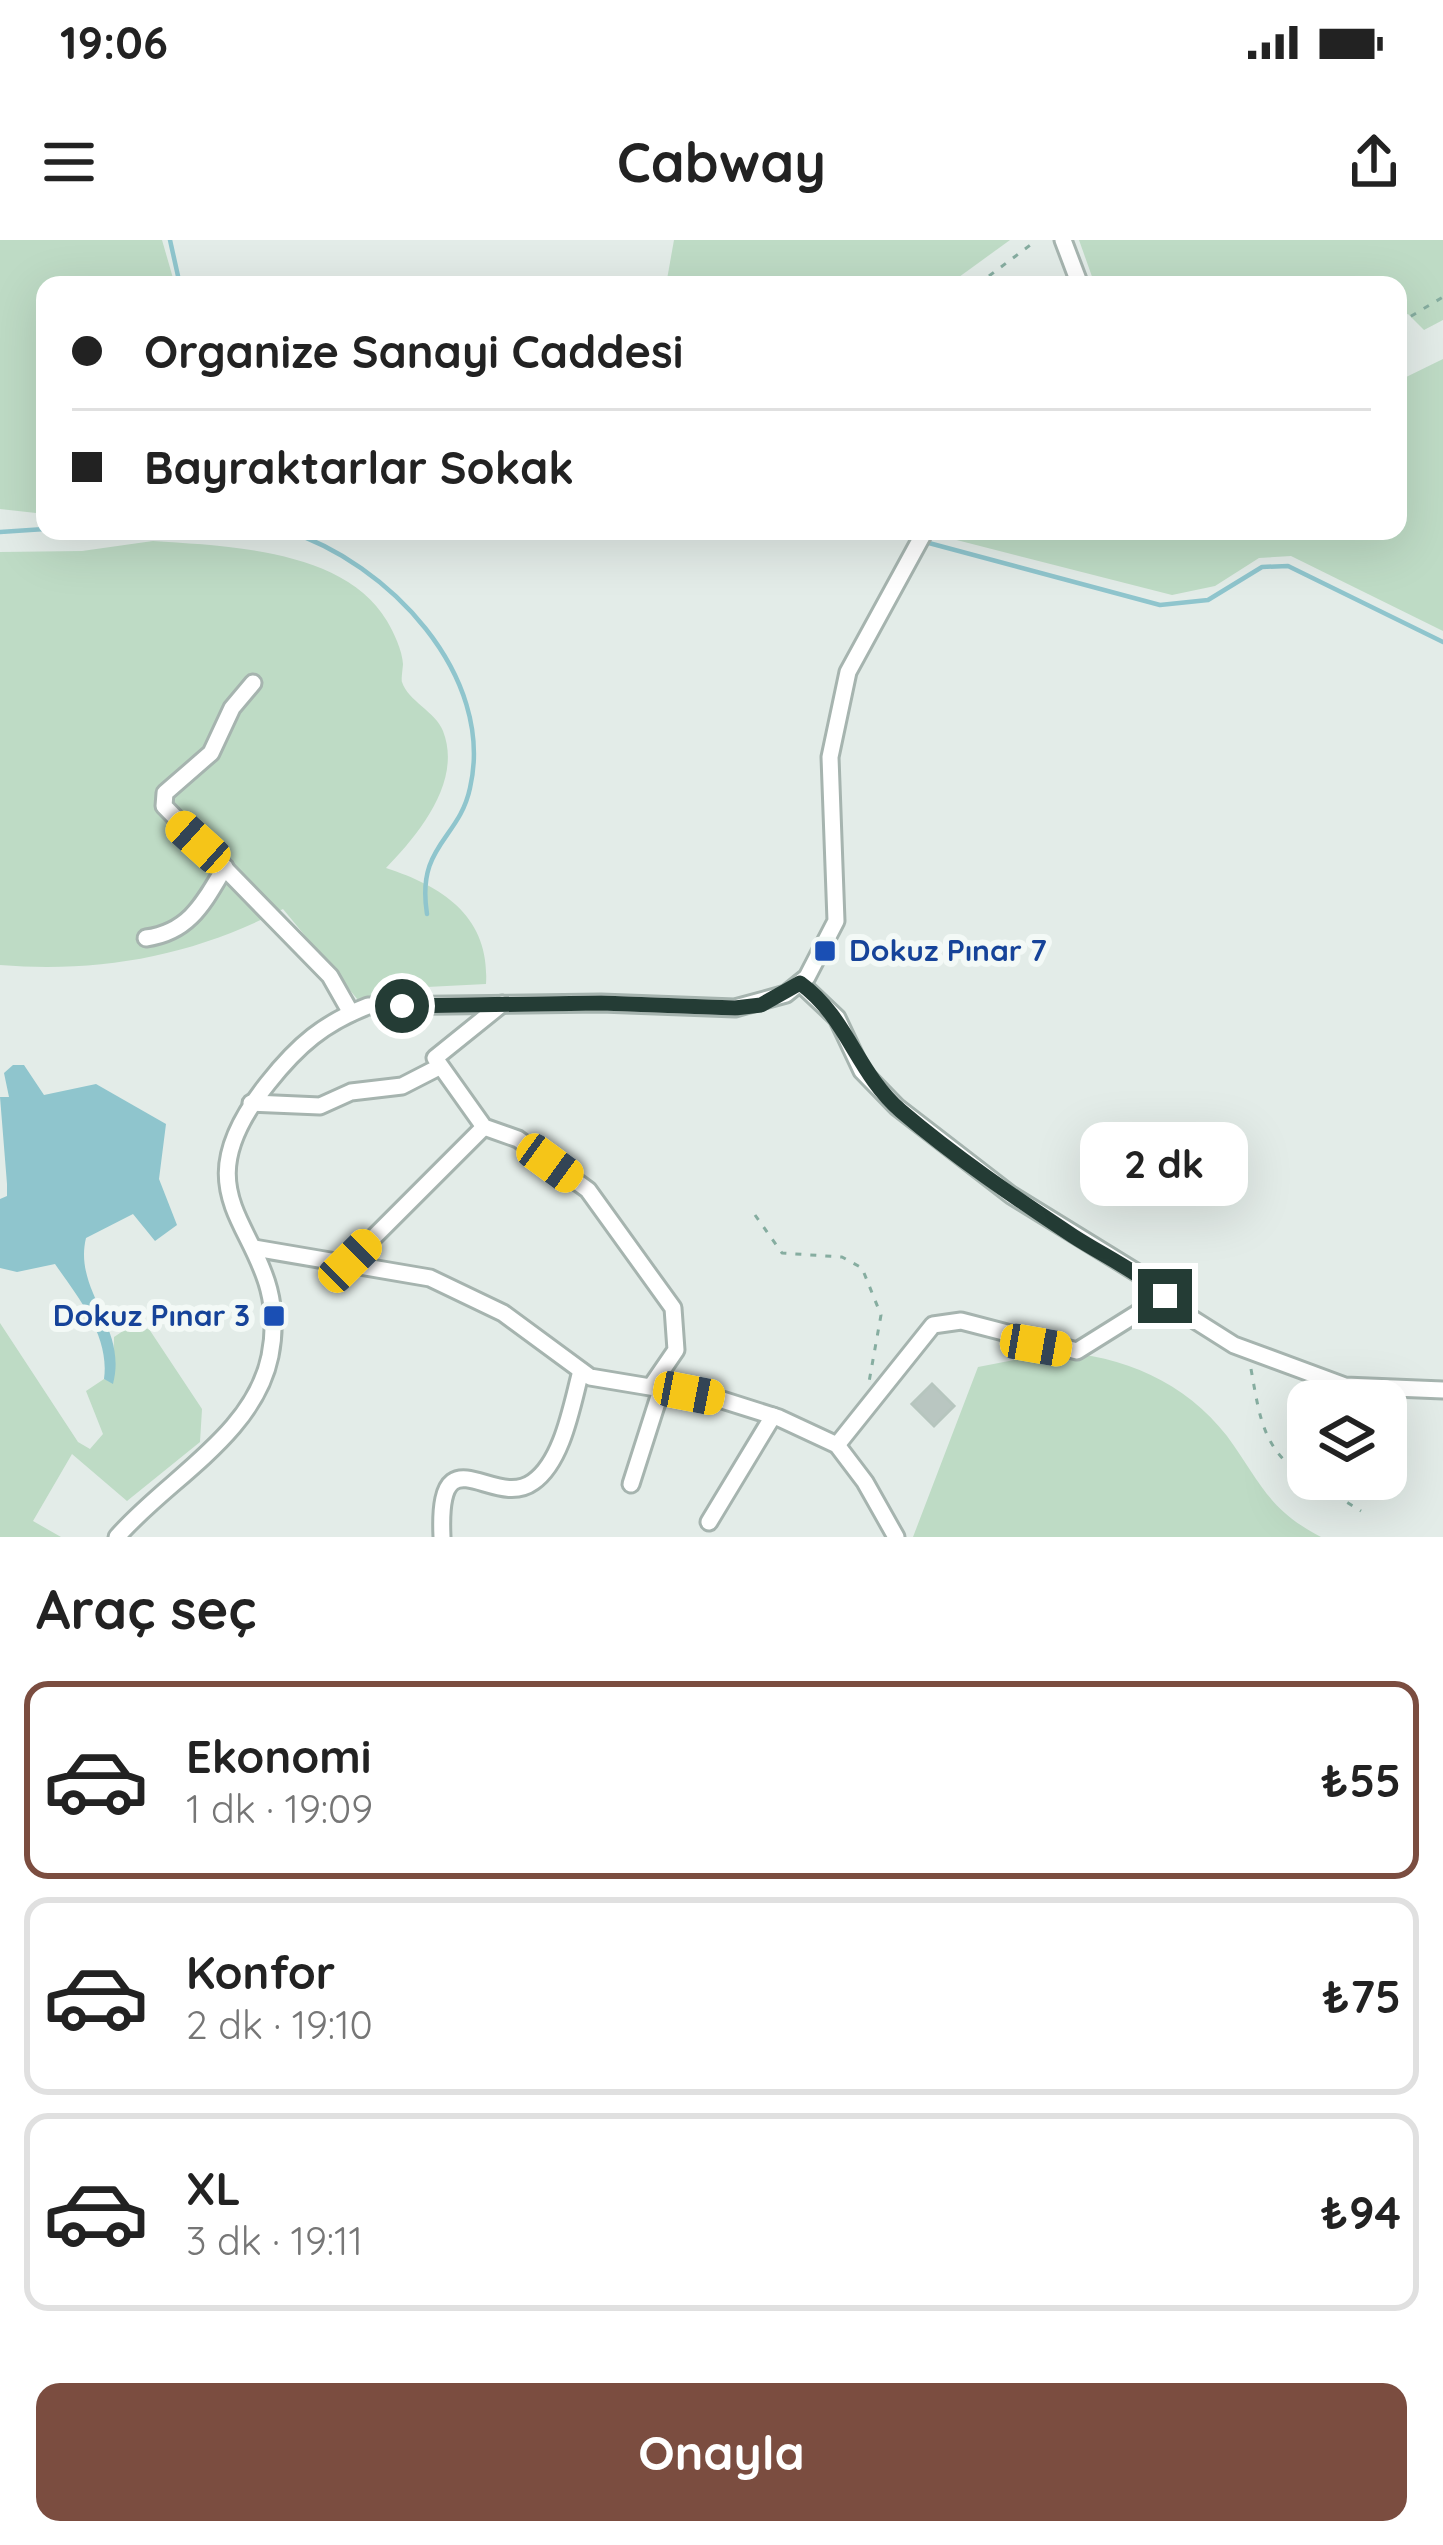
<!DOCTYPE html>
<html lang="tr">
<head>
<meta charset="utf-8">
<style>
	:root { --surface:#fff; --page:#f2f2f2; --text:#222; --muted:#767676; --line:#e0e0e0; --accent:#7b4d40 }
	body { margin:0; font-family:Quicksand,sans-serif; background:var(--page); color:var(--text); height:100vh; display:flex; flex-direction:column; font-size:45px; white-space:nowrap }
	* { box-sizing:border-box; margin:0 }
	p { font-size:39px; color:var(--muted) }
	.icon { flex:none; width:66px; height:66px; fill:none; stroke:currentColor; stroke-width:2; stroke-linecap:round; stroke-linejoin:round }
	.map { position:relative; height:1297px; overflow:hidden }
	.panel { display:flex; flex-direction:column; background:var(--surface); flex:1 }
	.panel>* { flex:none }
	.top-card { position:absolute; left:36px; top:36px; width:1371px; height:264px; border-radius:24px; box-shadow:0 12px 48px #0002; display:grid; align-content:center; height:264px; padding:0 36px; background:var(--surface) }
	.fabs { position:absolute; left:1287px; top:1140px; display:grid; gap:24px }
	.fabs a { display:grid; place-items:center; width:120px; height:120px; border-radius:24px; background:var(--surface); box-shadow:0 12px 48px #0002; font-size:60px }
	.end { position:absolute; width:54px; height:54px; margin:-27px; border:15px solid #243c35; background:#fff; box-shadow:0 0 0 6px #fff }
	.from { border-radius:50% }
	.bubble { position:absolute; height:84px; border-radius:24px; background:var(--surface); box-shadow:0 12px 48px #0002; font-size:39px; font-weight:700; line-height:84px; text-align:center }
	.car { position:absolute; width:36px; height:72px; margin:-36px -18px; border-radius:15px; box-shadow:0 0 9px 3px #0007; background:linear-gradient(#f5c518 24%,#345 0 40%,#f5c518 0 76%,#345 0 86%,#f5c518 0) }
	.top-card b { display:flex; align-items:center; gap:42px; height:114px; font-size:45px }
	.top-card b+b { border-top:3px solid var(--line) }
	.top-card i { width:30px; height:30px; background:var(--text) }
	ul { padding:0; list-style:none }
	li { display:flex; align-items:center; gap:36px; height:198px; margin:0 24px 18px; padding:0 12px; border:6px solid var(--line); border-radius:24px }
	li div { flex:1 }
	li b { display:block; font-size:45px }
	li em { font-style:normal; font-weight:700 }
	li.current { border-color:var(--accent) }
	li>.icon { width:108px; height:108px; stroke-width:1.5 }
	h2 { padding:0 36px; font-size:54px; line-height:144px }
	.button { display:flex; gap:24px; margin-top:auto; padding:24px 36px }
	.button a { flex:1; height:138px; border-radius:24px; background:var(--accent); color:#fff; font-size:48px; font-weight:700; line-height:138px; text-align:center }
	.status { display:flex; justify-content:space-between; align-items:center; height:84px; padding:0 60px; background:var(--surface); direction:ltr }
	.status svg { height:33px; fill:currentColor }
	header { display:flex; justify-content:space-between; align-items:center; height:156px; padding:0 36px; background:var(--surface); font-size:54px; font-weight:700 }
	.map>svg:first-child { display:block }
</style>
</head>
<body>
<div class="status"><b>19:06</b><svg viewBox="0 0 49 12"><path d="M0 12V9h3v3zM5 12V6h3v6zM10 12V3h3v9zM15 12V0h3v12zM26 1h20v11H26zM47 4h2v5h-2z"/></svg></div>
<header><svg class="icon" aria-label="menu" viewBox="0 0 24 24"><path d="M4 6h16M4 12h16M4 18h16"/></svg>Cabway<svg class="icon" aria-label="share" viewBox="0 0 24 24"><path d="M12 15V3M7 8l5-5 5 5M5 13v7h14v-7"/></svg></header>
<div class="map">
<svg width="1443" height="1297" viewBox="0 0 1443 1297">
	<rect width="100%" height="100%" fill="#e3ece8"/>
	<g fill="#bedbc5">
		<path d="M0,0H162L175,45H45V274L0,269Z"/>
		<path d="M674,0H1010L948,45H666Z"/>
		<path d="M1079,0H1443V80L1424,90L1408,74L1398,78V45H1095Z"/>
		<path d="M1443,119V391L1291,316L1259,318L1215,346L1172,355L941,296L943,291H1398V141Z"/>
		<path d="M153,301C226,306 345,309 387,381C394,393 402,410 403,424C403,426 401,441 402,442C408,461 436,472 443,491C463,542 417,596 386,628C444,647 490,677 486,744L427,747L358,760L283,669C193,716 101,733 0,725V312L82,311Z"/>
		<path d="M0,1083L78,1202L90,1209L103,1194L86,1151L104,1139L113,1143L114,1097L129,1087L149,1089L202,1169L200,1202L127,1261L72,1214L33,1281L61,1297H0Z"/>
		<path d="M1055,1112C1123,1115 1185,1142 1227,1196C1260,1241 1267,1269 1321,1297H913L978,1127Z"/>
	</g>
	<path fill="#8fc5cd" d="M13,825H24L44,855L96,844L166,884L159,939L177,985L155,1001L133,974L86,998C73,1051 128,1087 113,1144L104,1139C110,1096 78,1057 55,1024L17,1032L0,1028V959L7,956V944L0,857H9L4,833Z"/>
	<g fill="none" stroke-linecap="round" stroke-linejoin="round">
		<g stroke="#8fc5cd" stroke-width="4.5">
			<path d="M170,0L180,45"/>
			<path d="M287,291C387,322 496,435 470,548C459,600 416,605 427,674"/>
			<path d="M884,291L1160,365L1208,360L1262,327L1288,326L1443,402"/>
			<path d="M0,292L45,289"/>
		</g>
	</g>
	<path fill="#b9c6c1" stroke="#b6c5be" stroke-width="3" d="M932,1144L954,1166L934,1186L912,1164Z"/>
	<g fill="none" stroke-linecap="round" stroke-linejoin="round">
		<defs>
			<g id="minor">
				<path d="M1063,0L1080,45"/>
				<path d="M253,443L232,468L211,513L165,553L164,566L330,736L351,773"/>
				<path d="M146,698C190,692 204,662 225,627"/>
				<path d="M800,743L837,778L862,831L897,867L1011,955L1144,1037L1185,1074L1234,1105L1345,1146L1443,1150"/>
				<path d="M502,764L435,818L484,887L518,899L588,950L673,1068L676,1110L652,1145"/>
				<path d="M251,863L320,866L351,852L402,846L439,827"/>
				<path d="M254,1008L430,1038L503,1073L590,1137L716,1158L779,1178L837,1205L865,1242L896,1297"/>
				<path d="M350,1021L484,887"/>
				<path d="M837,1205L933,1085L961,1081L1077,1111L1165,1056"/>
				<path d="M631,1244L662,1147"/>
				<path d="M709,1282L773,1176"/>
				<path d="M117,1297C166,1240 254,1195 270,1116C295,990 164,973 268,843C298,805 324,783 368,766L601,763L735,768L786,754L807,737L836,681L830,517L848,432L925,291"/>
				<path d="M442,1297C437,1188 493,1271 533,1242C563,1221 572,1164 581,1131"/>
			</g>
		</defs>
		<use href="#minor" stroke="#a6b4af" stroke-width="21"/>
		<g stroke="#86ada0" stroke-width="3" stroke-dasharray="6 9" stroke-linecap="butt">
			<path d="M977,45L1037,0"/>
			<path d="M1398,84L1443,57"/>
			<path d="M755,975L782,1013L842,1017L862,1028L881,1075L869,1142"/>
			<path d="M1251,1129C1260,1179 1263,1211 1308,1239"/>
			<path d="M1309,1239L1361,1271"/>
		</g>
		<use href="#minor" stroke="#fff" stroke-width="15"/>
	</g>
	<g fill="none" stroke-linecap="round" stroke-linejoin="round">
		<path stroke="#243c35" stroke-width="15" d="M402,766L601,763L735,768L761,765L800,743C848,778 856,832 901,871C955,917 1014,957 1073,996C1104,1016 1137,1031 1165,1056"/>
	</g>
	<g fill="#1a4fb4" stroke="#f3f9f6" stroke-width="4.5">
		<rect x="813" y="699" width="24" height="24" rx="6"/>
		<rect x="262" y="1064" width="24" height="24" rx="6"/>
	</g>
	<g text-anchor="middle" stroke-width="12" stroke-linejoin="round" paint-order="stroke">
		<g font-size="30" font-weight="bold" fill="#164399" stroke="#f3f9f6" text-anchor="start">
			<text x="849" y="721">Dokuz Pınar 7</text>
			<text x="250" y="1086" text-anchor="end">Dokuz Pınar 3</text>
		</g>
	</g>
</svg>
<div class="fabs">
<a><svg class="icon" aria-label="layers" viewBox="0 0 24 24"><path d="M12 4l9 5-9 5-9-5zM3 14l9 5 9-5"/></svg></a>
</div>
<i class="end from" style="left:402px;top:766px"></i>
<i class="end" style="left:1165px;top:1056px"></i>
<div class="bubble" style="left:1080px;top:882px;width:168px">2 dk</div>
<i class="car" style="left:198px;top:602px;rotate:312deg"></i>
<i class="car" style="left:550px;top:923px;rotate:126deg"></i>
<i class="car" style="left:350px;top:1021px;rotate:45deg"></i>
<i class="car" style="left:1036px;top:1105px;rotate:100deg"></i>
<i class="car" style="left:689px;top:1153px;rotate:101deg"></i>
<div class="top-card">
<b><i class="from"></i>Organize Sanayi Caddesi</b>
<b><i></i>Bayraktarlar Sokak</b>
</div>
</div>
<section class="panel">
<h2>Araç seç</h2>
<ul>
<li class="current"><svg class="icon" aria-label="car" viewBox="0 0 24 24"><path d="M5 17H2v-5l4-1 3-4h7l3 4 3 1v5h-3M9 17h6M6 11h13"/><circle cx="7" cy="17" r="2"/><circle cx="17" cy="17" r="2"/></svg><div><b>Ekonomi</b><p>1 dk · 19:09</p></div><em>₺55</em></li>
<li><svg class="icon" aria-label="car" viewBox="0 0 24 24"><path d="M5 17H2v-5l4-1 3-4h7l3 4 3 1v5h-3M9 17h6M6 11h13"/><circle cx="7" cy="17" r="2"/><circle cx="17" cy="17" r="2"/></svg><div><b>Konfor</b><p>2 dk · 19:10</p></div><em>₺75</em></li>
<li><svg class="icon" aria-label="car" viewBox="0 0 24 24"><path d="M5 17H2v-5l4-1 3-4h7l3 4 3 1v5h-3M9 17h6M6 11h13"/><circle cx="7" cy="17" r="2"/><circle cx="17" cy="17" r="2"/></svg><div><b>XL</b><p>3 dk · 19:11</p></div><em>₺94</em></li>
</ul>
<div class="button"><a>Onayla</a></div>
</section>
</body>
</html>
